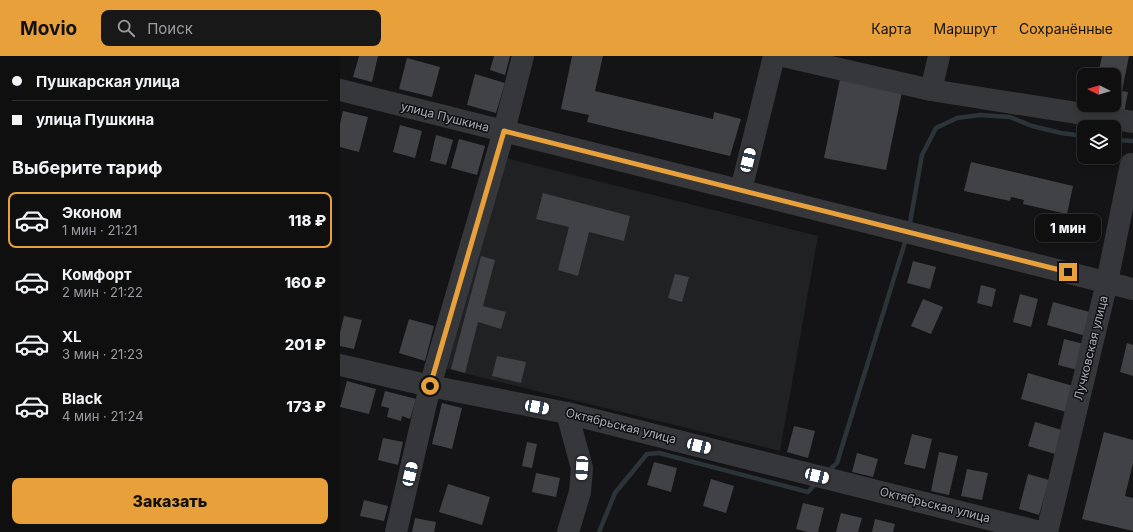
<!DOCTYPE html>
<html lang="ru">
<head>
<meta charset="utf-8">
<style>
	:root { --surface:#0f0f10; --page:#181819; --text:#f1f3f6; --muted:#9b9c9f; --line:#2f2f30; --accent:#e8a03b }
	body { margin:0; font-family:Inter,sans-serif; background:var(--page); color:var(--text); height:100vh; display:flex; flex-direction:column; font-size:15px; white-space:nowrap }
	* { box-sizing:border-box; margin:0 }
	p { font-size:13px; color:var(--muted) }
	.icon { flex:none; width:22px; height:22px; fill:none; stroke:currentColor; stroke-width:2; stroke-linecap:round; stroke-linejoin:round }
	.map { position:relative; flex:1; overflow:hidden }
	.sheet { display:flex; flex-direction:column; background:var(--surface); width:340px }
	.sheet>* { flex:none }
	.top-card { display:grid; align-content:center; height:88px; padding:0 12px; background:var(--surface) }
	.needle { width:26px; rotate:275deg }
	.tools { position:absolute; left:737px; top:12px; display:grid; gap:8px }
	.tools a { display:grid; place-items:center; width:44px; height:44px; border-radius:8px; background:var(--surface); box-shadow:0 2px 6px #0003,0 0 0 1px var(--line); font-size:20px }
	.end { position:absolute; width:18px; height:18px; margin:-9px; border:5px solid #e8a03b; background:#111; box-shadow:0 0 0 2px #111 }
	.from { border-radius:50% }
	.bubble { position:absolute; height:28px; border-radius:8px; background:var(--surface); box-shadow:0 2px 6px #0003,0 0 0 1px var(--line); font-size:13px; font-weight:800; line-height:28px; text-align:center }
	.car { position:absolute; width:12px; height:24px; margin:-12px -6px; border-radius:5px; box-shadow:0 0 3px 1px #0007; background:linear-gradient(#fff 24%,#345 0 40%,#fff 0 76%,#345 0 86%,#fff 0) }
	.top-card b { display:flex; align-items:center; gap:14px; height:38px; font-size:15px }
	.top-card b+b { border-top:1px solid var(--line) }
	.top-card i { width:10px; height:10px; background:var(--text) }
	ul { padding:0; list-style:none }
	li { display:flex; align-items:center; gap:12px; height:56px; margin:0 8px 6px; padding:0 4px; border:2px solid transparent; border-radius:8px }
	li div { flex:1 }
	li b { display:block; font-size:15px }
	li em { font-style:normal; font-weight:800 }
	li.on { border-color:var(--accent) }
	li>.icon { width:36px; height:36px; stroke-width:1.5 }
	h2 { padding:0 12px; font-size:18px; line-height:48px }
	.cta { display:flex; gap:8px; margin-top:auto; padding:8px 12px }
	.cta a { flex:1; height:46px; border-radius:8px; background:var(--accent); color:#111; font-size:16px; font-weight:800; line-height:46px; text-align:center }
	header { display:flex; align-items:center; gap:24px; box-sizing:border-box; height:56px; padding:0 20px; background:var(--accent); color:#111 }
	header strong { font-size:19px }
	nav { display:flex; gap:22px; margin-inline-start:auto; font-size:14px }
	.search { width:280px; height:36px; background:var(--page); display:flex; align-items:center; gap:10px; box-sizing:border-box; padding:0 14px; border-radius:8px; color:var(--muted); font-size:15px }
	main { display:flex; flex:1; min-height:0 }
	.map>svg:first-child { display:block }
</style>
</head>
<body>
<header>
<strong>Movio</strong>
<div class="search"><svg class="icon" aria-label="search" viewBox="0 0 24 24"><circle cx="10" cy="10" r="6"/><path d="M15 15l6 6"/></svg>Поиск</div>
<nav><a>Карта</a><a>Маршрут</a><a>Сохранённые</a></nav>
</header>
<main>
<section class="sheet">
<div class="top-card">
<b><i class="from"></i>Пушкарская улица</b>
<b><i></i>улица Пушкина</b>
</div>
<h2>Выберите тариф</h2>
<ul>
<li class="on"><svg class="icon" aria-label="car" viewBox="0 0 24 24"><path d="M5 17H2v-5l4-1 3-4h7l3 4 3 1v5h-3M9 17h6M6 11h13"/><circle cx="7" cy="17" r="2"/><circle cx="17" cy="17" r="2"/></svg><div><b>Эконом</b><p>1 мин · 21:21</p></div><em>118 ₽</em></li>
<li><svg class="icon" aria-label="car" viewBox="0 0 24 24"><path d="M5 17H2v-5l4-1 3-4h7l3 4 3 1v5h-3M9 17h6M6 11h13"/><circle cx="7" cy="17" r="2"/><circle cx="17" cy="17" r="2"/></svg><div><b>Комфорт</b><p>2 мин · 21:22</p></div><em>160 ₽</em></li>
<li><svg class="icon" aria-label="car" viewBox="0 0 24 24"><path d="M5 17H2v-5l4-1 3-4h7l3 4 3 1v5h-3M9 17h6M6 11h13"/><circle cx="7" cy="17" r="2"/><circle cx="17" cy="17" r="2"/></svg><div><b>XL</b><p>3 мин · 21:23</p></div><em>201 ₽</em></li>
<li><svg class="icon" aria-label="car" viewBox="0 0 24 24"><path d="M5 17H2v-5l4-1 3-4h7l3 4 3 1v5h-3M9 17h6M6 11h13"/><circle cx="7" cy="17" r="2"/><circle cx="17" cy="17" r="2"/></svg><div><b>Black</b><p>4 мин · 21:24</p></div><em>173 ₽</em></li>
</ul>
<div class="cta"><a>Заказать</a></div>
</section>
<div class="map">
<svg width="793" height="476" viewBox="0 0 793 476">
	<rect width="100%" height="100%" fill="#141416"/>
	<path fill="#202123" d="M165,102L478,180L440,395L103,312Z"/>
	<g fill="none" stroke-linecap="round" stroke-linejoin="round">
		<g stroke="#2b3439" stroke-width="4.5">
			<path d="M774,84L793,85"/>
			<path d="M569,172L582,99L596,72L617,62L640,59L670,61L692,70L721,77L744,80"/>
			<path d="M488,415L497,407L566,183"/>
			<path d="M259,476L275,437L307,398L319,397L468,436L477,426"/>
		</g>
	</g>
	<g fill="#414246">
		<path d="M19,0H38L32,26L13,21Z"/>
		<path d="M154,0H170L165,19L150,14Z"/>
		<path d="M232,0H263L255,35L373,63L374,56L401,63L390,100L247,66L249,59L221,53Z"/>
		<path d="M762,0H789L782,35L788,36L784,57L747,49H774V19H758Z"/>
		<path d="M67,2L100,11L92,41L59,33Z"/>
		<path d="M135,18L165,27L156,57L127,49Z"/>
		<path d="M501,18L563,31L546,114L484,102Z"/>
		<path d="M3,55L28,61L19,96L0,91V68Z"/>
		<path d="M60,69L82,75L75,102L53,96Z"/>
		<path d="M96,79L113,84L106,109L90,105Z"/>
		<path d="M119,83L145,90L137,119L111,112Z"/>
		<path d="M631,106L733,130L727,158L683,148L684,144L671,141L670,145L624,135Z"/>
		<path d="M203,137L290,160L284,185L249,176L238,220L218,214L229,171L196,163Z"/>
		<path d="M141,200L155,204L143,250L166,256L161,273L138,266L125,317L111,313Z"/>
		<path d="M573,205L596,211L590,233L567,227Z"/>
		<path d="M335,218L349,221L342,246L328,242Z"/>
		<path d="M641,229L656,233L652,251L637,247Z"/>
		<path d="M680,238L698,243L691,271L673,266Z"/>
		<path d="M583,243L603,251L591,278L571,270Z"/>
		<path d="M713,246L753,257L746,280L707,269Z"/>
		<path d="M4,260L22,264L14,293L0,290V277Z"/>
		<path d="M69,263L94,270L85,305L59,297Z"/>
		<path d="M724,283L744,288L738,314L718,309Z"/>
		<path d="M787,287L793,289V320L780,316Z"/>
		<path d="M157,300L186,306L181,327L152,320Z"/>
		<path d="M688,317L733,330L726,356L681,343Z"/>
		<path d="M7,325L36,333L29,358L0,351Z"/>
		<path d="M45,335L76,343L70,363L62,360L61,365L47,361L49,352L41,350Z"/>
		<path d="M102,347L122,352L112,393L92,388Z"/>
		<path d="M695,366L722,374L715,398L688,390Z"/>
		<path d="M454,370L475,375L468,402L447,396Z"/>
		<path d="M764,376L793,384V407L785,440L793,442V475L742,463Z"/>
		<path d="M572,378L592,383L585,413L564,408Z"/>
		<path d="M43,382L63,386L58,409L38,404Z"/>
		<path d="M187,386L197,388L192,412L182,410Z"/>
		<path d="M599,396L618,400L609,439L591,435Z"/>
		<path d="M517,397L538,403L533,421L512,416Z"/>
		<path d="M314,406L337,412L331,436L307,429Z"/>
		<path d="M627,413L648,417L642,444L621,440Z"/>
		<path d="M196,417L220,422L216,441L192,436Z"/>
		<path d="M688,418L709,424L699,459L679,453Z"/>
		<path d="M371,423L394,430L386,457L363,450Z"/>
		<path d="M108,428L150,441L142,469L99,456Z"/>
		<path d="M24,444L48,450L44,465L20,460Z"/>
		<path d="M463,447L484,452L478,476H468L456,473Z"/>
		<path d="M501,457L522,462L518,476H496Z"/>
		<path d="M75,462L96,466L94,476H72Z"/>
		<path d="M535,463L555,468L553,476H532Z"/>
	</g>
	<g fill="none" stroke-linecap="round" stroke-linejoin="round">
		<g stroke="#36373b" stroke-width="22">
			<path d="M443,0L591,34L793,66"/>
			<path d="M0,34L793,233"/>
			<path d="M591,34L599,0"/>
			<path d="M401,134L434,0"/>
			<path d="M0,309L90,330L227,357L700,476"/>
			<path d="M227,357L242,412L240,436L228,476"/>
			<path d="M56,476L90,330L164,75L183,0"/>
			<path d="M707,476L767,226L791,108"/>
		</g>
	</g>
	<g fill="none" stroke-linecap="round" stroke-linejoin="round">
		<path stroke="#e8a03b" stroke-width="5" d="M90,330L164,75L728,216"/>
	</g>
	<g text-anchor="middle" stroke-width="3" stroke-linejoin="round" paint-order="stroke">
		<g font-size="12" fill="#a7acb5" stroke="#0f0f11">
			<text transform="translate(105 61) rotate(14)" y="4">улица Пушкина</text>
			<text transform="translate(751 292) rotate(-76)" y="4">Лучковская улица</text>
			<text transform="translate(281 370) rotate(14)" y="4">Октябрьская улица</text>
			<text transform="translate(595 449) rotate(14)" y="4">Октябрьская улица</text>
		</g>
	</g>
</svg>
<div class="tools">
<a><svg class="needle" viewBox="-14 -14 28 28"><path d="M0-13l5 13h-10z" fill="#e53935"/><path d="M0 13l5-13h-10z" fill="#9b9c9f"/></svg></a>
<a><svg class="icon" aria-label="layers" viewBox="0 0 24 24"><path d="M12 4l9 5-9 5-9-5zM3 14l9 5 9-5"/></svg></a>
</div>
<i class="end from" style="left:90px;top:330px"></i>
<i class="end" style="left:728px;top:216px"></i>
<div class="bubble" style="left:695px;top:158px;width:66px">1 мин</div>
<i class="car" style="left:408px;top:104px;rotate:14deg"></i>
<i class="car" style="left:197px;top:351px;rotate:101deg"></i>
<i class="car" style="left:359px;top:390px;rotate:104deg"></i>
<i class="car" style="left:242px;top:412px;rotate:183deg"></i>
<i class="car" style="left:70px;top:418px;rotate:13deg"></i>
<i class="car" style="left:477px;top:420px;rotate:104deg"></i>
</div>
</main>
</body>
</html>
